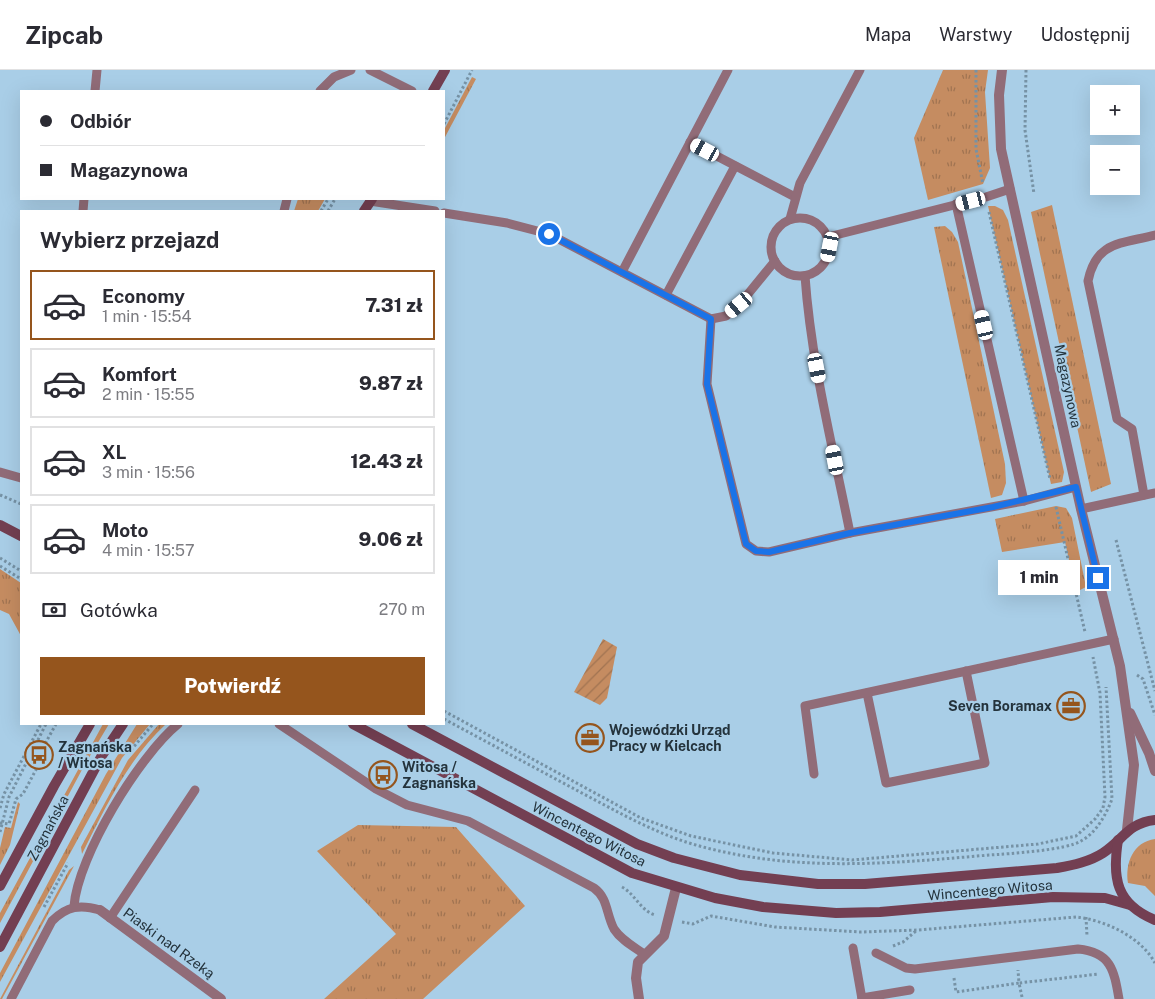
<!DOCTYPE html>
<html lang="pl">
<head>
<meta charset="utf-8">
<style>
	:root { --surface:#fff; --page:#f7f7f7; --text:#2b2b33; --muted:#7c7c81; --line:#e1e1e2; --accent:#95551d }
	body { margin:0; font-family:"Public Sans",sans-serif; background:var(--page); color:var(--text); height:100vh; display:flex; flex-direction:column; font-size:19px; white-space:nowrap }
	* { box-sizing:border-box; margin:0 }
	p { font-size:16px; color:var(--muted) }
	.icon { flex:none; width:28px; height:28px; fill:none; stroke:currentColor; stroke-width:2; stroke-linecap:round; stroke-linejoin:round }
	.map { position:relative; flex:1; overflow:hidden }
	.panel { position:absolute; left:20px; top:140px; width:425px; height:515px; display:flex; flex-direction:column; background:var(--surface); border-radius:0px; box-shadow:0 5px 20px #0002 }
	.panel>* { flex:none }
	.top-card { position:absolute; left:20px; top:20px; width:425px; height:110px; border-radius:0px; box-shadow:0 5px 20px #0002; display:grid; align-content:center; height:110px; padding:0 20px; background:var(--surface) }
	.fabs { position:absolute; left:1090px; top:15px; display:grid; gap:10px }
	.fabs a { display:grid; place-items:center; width:50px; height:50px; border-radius:0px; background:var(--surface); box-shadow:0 5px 20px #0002; font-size:25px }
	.end { position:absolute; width:22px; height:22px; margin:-11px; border:6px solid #1a73e8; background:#fff; box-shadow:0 0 0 2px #fff }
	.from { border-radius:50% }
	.bubble { position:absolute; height:35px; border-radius:0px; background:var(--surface); box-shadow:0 5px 20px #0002; font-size:16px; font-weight:800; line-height:35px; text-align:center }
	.car { position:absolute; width:15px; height:30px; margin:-15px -8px; border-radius:6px; box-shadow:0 0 4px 1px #0007; background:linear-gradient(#fff 24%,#345 0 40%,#fff 0 76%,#345 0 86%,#fff 0) }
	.top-card b { display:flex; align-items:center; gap:18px; height:48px; font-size:19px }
	.top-card b+b { border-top:1px solid var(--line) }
	.top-card i { width:12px; height:12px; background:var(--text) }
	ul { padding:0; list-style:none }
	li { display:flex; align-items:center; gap:15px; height:70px; margin:0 10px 8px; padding:0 10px; border:2px solid var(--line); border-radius:0px }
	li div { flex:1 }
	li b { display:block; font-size:19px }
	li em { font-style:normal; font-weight:800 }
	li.selected { border-color:var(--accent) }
	li>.icon { width:45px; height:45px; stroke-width:1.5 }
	h2 { padding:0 20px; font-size:22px; line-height:60px }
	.pay { display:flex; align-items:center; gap:12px; height:55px; padding:0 20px; font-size:19px }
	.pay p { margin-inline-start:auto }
	.cta { display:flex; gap:10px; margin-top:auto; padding:10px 20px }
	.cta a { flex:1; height:58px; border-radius:0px; background:var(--accent); color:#fff; font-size:20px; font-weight:800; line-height:58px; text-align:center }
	header { display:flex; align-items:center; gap:30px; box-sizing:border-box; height:70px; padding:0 25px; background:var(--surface); border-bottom:1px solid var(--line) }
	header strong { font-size:24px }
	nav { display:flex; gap:28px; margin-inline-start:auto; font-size:18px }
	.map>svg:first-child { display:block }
</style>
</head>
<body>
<header>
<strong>Zipcab</strong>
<nav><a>Mapa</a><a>Warstwy</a><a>Udostępnij</a></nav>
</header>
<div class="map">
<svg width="1155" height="929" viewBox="0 0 1155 929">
	<defs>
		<pattern id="grass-tufts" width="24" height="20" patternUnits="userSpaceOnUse" patternTransform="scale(1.25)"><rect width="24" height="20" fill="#c58c61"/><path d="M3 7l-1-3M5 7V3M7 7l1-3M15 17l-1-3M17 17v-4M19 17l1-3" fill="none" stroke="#a07351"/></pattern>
		<pattern id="garden-furrows" width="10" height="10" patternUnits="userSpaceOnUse" patternTransform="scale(1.25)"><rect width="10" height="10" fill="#c58c61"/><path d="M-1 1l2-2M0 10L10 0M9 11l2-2" fill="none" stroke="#a07351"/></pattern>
	</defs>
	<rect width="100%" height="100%" fill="#a9cee7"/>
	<g fill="url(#grass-tufts)">
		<path d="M943,0H988L985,22L990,98L983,114L928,130L914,68Z"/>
		<path d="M472,7L476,9L444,69V60Z"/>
		<path d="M298,129H325L318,141H294Z"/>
		<path d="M1052,135L1111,414L1091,422L1031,142Z"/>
		<path d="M988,136H995L1003,140L1008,150L1064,402L1062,412L1051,414Z"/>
		<path d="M945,156L952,162L958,172L1005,394L1006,413L1002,425L991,428L934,157Z"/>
		<path d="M1056,436L1066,438L1072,448L1086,517L1076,522L1065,472L1002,482L995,449Z"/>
		<path d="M0,499L21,513V566L9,544L0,540Z"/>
		<path d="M103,654H109L84,696L0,853V843Z"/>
		<path d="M137,654H150L122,688L0,912V903L106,704Z"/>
		<path d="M159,654H166C128,689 105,738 82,784L81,777L128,690Z"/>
		<path d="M18,732L20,734L10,775L0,795V778L5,757L11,758Z"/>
		<path d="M358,755L456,757L525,836L423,929H324L396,864L317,781Z"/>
		<path d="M1155,769V826L1145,816L1128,813C1125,793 1133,772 1155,769Z"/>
		<path d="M74,796L2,929H0L69,800Z"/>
	</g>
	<path fill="url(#garden-furrows)" d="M603,569L617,577L607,628L600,635L574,622Z"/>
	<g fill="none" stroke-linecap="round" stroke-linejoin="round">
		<g stroke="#7692a5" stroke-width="3" stroke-dasharray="2.5 2.5" stroke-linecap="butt">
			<path d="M976,0V79L983,114"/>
			<path d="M1026,0L1025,60L1034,124"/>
			<path d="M444,54L472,0"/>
			<path d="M321,141L328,129"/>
			<path d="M328,141L335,129"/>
			<path d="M989,142L1050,409"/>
			<path d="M0,425L21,434"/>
			<path d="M1056,437L1085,562"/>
			<path d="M1116,470L1155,621"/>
			<path d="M0,488L21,501"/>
			<path d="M0,496L21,509"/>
			<path d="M1137,605L1143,609L1155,645"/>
			<path d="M444,641L641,748L691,766L773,783L852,790L1038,774L1076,766L1095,749L1103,738L1105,727L1100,623L1093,587"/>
			<path d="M444,649C489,673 535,698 580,722C616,741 651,761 689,773C789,803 886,794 989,785C1008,784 1067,780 1081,771C1096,763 1106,745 1112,729L1106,617"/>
			<path d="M131,680L153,654"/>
			<path d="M0,738L4,724L41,654"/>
			<path d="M0,753L9,754L16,729L23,724L47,679L46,672L56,654"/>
			<path d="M0,762L9,727L46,654"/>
			<path d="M622,817C635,824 641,841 655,845"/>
			<path d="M44,837L68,793"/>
			<path d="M1086,847L1087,866"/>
			<path d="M682,852L693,854L711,846L775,857L861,862L918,860L1076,847C1105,850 1141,867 1155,893"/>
			<path d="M893,876L903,872L917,860"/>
			<path d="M954,908L956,922L1019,913L1018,900"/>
			<path d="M1022,927L1019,913L1099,904"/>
		</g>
		<g stroke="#916c78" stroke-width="9">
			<path d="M370,0L412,21"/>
			<path d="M95,21L97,0"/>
			<path d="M320,21L334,7L351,0"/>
			<path d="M690,72L795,127"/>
			<path d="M370,131L435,141"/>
			<path d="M956,134L1024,431"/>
			<path d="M83,141L84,129"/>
			<path d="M284,141L287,129"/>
			<path d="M444,143L507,153L549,164L711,249L726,246L739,235L775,191"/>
			<circle cx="800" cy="177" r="29"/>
			<path d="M790,149L800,113L860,0"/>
			<path d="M828,167L986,127L1010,119"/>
			<path d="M622,202L728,0"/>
			<path d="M805,206C811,292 833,378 850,463L1024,431L1076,417"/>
			<path d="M666,225L735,96"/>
			<path d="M711,249L707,314L746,474L756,481L769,482L850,463"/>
			<path d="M0,402L21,408"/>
			<path d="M1144,425L1132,359L1117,349L1088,211C1096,171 1121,174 1155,165"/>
			<path d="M1081,439L1155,423"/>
			<path d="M867,623L886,713L985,693L966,601"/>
			<path d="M279,654L376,719L407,735L468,751L594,818C608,828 606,844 614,859C621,870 634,877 644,884"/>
			<path d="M814,704L805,636L1114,569"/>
			<path d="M74,836C78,786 139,686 178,654"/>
			<path d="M110,848L195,720"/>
			<path d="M853,878L862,929"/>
			<path d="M876,883L906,898L915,899L1078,879C1111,882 1114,900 1119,929"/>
			<path d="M862,928L910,920"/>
			<path d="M11,929L52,851C67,836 80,834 100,840"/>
		</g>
		<g stroke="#916c78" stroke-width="10">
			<path d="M1002,0L999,25L1001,79L1081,439L1120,596L1134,695L1127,760"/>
			<path d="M1130,643L1149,683L1155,701"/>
			<path d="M100,840L221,929"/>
			<path d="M639,929L636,908L638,892L664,866L676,818"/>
		</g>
		<g stroke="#733f52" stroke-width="10">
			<path d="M433,21L445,0"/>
			<path d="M364,141L372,129"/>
			<path d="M0,455L21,466"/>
			<path d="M353,654L632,803L715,828L763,837L836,843L880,842L1053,827L1105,828L1130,835"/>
			<path d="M412,654L637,774L674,788L740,805L818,814H865L1057,798C1073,795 1089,792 1103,783C1123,770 1128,753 1155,750"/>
			<path d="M1118,770C1112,808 1116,834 1155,850"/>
			<path d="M0,816L54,716L90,654"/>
			<path d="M0,877L101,687L123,654"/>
		</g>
	</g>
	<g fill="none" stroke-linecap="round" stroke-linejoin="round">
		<path stroke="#1a73e8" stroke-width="6" d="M549,164L711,249L707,314L746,474L756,481L769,482L850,463L993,437L1076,417L1098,508"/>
	</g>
	<defs>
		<symbol id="office-ring" viewBox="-11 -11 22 22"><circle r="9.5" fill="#a9cee7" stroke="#95551d" stroke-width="1.5"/><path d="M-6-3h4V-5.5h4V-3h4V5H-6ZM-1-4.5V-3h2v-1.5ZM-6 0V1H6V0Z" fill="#95551d"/></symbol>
		<symbol id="bus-ring" viewBox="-11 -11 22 22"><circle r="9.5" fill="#a9cee7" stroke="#95551d" stroke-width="1.5"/><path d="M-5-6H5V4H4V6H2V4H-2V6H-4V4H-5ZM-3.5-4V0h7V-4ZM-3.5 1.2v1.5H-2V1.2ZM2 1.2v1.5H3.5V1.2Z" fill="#95551d"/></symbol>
	</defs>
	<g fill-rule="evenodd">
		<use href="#office-ring" x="1055" y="620" width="32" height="32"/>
		<use href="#office-ring" x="574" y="652" width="32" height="32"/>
		<use href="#bus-ring" x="23" y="669" width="32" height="32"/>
		<use href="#bus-ring" x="367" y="689" width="32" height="32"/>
	</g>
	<g text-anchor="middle" stroke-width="4.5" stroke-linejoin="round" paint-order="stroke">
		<g font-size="14" fill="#24333c" stroke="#a9cee7">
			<text transform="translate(1068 316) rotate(78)" y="5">Magazynowa</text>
			<text transform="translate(48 758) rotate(-62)" y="5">Zagnańska</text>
			<text transform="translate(589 764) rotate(27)" y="5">Wincentego Witosa</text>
			<text transform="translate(990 820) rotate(-5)" y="5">Wincentego Witosa</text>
			<text transform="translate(169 873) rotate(36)" y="5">Piaski nad Rzeką</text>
		</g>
		<g font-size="14" font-weight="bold" fill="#24333c" stroke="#a9cee7" text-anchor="start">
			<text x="1052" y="641" text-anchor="end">Seven Boramax</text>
			<text x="609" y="665">Wojewódzki Urząd<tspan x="609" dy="16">Pracy w Kielcach</tspan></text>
			<text x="58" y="682">Zagnańska<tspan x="58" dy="16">/ Witosa</tspan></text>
			<text x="402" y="702">Witosa /<tspan x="402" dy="16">Zagnańska</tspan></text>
		</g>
	</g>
</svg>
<div class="fabs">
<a>+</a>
<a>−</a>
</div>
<i class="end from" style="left:549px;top:164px"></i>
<i class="end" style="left:1098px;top:508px"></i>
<div class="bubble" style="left:998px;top:490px;width:82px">1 min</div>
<i class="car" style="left:705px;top:80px;rotate:298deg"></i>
<i class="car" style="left:971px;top:131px;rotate:256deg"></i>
<i class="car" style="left:830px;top:177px;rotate:191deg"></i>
<i class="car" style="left:739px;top:235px;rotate:230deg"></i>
<i class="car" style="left:984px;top:255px;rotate:347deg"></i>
<i class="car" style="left:817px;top:298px;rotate:169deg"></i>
<i class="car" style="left:835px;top:390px;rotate:349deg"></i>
<div class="top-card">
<b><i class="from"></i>Odbiór</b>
<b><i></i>Magazynowa</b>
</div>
<section class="panel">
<h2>Wybierz przejazd</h2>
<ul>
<li class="selected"><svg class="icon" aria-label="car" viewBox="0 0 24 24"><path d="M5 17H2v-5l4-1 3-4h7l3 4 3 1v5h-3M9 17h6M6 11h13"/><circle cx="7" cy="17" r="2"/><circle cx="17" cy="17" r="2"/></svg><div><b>Economy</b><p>1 min · 15:54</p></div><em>7.31 zł</em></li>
<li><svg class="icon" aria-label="car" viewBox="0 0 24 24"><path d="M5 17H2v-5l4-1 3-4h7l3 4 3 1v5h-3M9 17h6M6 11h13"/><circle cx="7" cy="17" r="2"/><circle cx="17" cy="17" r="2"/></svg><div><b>Komfort</b><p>2 min · 15:55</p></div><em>9.87 zł</em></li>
<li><svg class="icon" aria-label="car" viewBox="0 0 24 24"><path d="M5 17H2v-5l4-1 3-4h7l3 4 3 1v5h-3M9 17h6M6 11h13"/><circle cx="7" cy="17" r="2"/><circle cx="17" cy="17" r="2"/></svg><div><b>XL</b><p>3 min · 15:56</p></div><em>12.43 zł</em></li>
<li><svg class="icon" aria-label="car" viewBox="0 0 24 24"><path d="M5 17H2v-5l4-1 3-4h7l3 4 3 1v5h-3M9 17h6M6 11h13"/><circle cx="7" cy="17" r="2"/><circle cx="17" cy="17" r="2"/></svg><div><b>Moto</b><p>4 min · 15:57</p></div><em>9.06 zł</em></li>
</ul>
<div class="pay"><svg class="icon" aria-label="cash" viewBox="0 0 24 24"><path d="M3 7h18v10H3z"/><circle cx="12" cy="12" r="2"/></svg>Gotówka<p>270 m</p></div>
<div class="cta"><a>Potwierdź</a></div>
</section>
</div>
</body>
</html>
